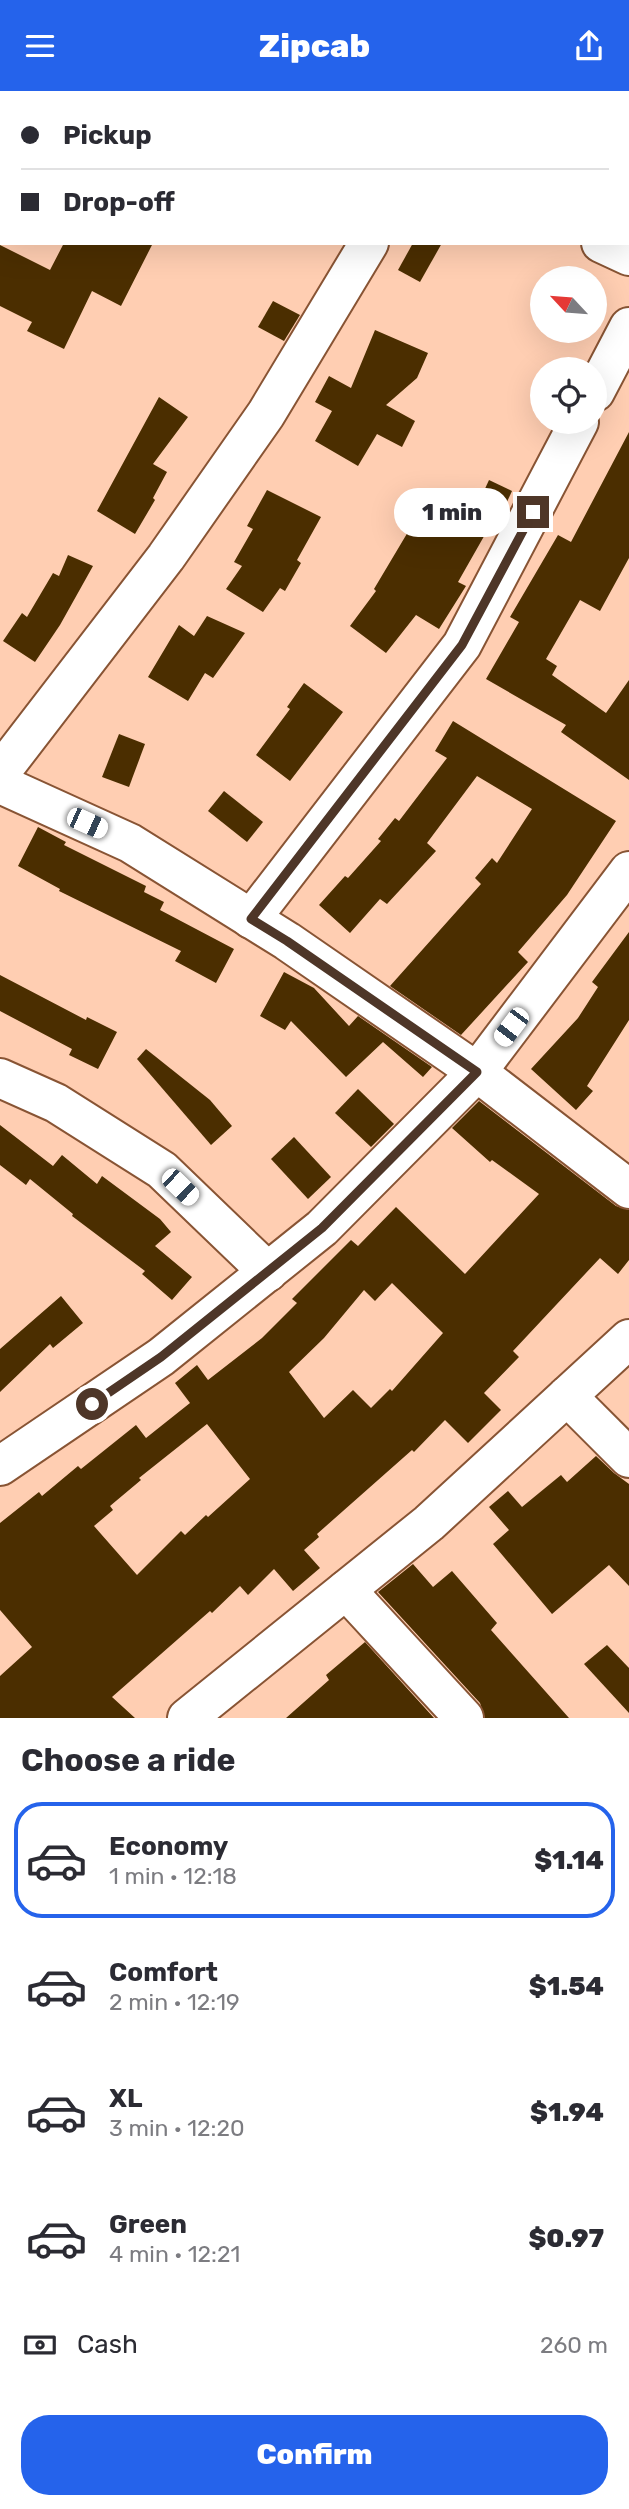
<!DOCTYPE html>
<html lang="en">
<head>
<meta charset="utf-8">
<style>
	:root { --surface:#fff; --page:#f7f7f7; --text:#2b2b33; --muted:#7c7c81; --line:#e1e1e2; --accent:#2563eb }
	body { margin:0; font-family:Rubik,sans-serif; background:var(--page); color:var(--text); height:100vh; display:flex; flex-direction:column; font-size:26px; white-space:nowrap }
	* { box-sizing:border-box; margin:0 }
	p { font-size:23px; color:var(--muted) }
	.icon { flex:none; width:38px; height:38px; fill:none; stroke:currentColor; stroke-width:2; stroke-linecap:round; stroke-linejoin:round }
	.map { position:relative; height:1627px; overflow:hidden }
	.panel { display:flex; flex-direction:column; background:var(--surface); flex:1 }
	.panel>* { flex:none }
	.guide { position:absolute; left:0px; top:0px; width:630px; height:154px; box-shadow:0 7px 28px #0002; display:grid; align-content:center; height:154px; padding:0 21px; background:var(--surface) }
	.needle { width:46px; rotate:296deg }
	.tools { position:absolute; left:530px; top:175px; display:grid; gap:14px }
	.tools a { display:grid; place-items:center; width:77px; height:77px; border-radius:50%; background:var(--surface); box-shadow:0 7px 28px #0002; font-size:35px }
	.end { position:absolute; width:32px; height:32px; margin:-16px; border:9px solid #4e3628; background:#fff; box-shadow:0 0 0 4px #fff }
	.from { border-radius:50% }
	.bubble { position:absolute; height:49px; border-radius:24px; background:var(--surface); box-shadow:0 7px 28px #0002; font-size:23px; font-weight:800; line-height:49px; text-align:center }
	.car { position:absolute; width:21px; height:42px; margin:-21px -10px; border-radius:9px; box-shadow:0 0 5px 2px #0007; background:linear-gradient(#fff 24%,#345 0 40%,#fff 0 76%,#345 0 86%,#fff 0) }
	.guide b { display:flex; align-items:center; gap:24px; height:66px; font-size:26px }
	.guide b+b { border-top:2px solid var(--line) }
	.guide i { width:18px; height:18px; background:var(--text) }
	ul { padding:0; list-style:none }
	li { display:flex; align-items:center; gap:21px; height:116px; margin:0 14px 10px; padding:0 7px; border:4px solid transparent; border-radius:28px }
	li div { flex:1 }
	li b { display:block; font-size:26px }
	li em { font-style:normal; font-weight:800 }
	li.on { border-color:var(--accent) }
	li>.icon { width:63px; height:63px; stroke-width:1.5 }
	h2 { padding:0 21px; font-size:32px; line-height:84px }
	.pay { display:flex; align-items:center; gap:18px; height:77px; padding:0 21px; font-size:26px }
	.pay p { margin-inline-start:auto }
	.cta { display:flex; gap:14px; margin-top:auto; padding:14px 21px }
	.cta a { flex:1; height:80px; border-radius:28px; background:var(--accent); color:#fff; font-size:28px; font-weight:800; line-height:80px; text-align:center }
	header { display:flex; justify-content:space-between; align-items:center; height:91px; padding:0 21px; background:var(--accent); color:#fff; font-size:32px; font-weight:800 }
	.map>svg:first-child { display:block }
</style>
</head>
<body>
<header><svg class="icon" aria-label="menu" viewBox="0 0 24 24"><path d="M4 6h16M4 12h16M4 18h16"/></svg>Zipcab<svg class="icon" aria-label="share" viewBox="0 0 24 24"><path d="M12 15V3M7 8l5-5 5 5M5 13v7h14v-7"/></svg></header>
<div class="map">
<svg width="629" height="1627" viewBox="0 0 629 1627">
	<rect width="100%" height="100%" fill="#ffceb2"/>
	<g fill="#4b2e00" fill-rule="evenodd">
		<path d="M64,152H153L121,215L92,200L64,258L27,240L32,231L0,215V154L50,179Z"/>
		<path d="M413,152H442L420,191L398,179Z"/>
		<path d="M273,210L300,224L284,250L258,236Z"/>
		<path d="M375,239L428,262L417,287L386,314L415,330L402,356L377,343L358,375L315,350L332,320L315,311L329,285L351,297Z"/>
		<path d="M159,306L188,326L153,373L167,381L153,407L155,409L135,443L97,420Z"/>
		<path d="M629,341V467L600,520L580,509L546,568L557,575L552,584L606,622L629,589V689L561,641L566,634L486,588L519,531L510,526L558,444L571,451Z"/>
		<path d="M489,389L512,400L501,424L478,413Z"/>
		<path d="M267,399L321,426L297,469L301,472L285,500L280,497L263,521L226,498L242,475L234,471L253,438L247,435Z"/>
		<path d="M430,404L487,440L458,491L466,495L439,538L416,524L386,562L350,535L376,500L374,498Z"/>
		<path d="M68,464L93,475L60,534L35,571L3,550L22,522L27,526L53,482L59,485Z"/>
		<path d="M207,525L245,542L213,587L205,582L188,610L148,586L179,534L194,545Z"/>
		<path d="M304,592L343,621L290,690L256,664L290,618L287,616Z"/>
		<path d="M453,630L616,730L567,804L518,861L528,871L461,944L390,895L481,793L475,787L492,767L497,772L532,718L477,685L427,752L436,760L387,813L380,808L350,842L319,814L345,785L348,787L381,750L378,748L395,727L399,730L447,667L435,660Z"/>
		<path d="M119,643L145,653L129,696L102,686Z"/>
		<path d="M224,700L263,731L247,751L208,720Z"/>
		<path d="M38,736L66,751L64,754L146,795L144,801L164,811L160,819L234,858L216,892L175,870L181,860L59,800L60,798L18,775Z"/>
		<path d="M629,841V929L587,995L593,1000L576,1019L531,978L578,927L598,896L592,891Z"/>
		<path d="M284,881L314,897L349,935L358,925L432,976L423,986L383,951L346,986L291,930L285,939L260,925Z"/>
		<path d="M0,884L86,929L87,926L117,941L98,978L69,964L72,958L0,920Z"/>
		<path d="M146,958L210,1009L232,1035L211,1054L137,968Z"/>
		<path d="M358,998L394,1033L371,1056L335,1022Z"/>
		<path d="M479,1010L616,1115L629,1119V1169L618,1183L600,1167L513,1260L519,1266L484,1302L501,1319L468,1352L445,1329L414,1361L412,1359L317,1443L319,1446L304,1459L320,1477L293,1500L274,1478L248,1504L240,1495L212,1522L210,1520L112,1606L135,1627H0V1585L32,1556L0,1519V1432L39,1401L42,1405L78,1375L81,1378L136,1334L146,1347L190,1312L175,1292L197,1274L208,1289L262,1247L297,1212L292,1208L351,1149L358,1155L396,1116L465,1183L539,1103L492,1069L490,1071L452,1037ZM392,1192L443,1242L392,1300L390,1298L371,1317L353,1299L324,1327L289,1281L324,1247L364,1199L375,1210ZM207,1333L250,1388L208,1426L206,1424L185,1444L181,1440L137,1484L94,1435L113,1419L110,1415L141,1389L139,1387Z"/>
		<path d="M0,1034L53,1075L62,1064L97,1093L102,1085L160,1128L171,1141L155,1155L192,1186L172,1209L142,1183L145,1180L72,1125L73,1123L30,1088L26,1094L0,1074Z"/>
		<path d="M294,1046L331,1086L308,1108L271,1068Z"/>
		<path d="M61,1205L83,1232L53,1257L50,1253L0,1301V1258Z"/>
		<path d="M596,1365L614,1382L629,1393V1495L609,1474L552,1523L493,1453L509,1439L489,1416L508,1400L522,1416L561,1384L567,1391Z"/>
		<path d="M413,1473L433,1496L452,1480L497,1532L491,1539L569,1627H485L480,1612L378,1501Z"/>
		<path d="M365,1551L434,1627H286L329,1589L326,1584Z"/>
		<path d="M607,1554L629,1577V1622L584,1573Z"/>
	</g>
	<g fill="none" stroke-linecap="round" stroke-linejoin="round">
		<defs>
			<g id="minor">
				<path d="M269,0L273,2"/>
				<path d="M308,2L309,0"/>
				<path d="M592,2L593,0"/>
				<path d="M601,152L629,165"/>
				<path d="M595,301L629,236"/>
				<path d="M0,682L166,466L266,323L369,152"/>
				<path d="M0,693L130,752L287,850L477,981L629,1098"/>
				<path d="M251,828L462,554L579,331"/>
				<path d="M0,987L56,1012L162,1079L268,1181"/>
				<path d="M567,1305L629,1367"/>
				<path d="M0,1375L161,1266L322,1137L477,981L629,780"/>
				<path d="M346,1499L464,1627"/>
				<path d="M187,1627L429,1432L629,1248"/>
			</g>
		</defs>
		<use href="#minor" stroke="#885434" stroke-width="42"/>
		<use href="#minor" stroke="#fff" stroke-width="38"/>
	</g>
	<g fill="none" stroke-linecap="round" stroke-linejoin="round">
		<path stroke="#4e3628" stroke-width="9" d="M92,1313L161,1266L322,1137L477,981L287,850L251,828L462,554L533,421"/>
	</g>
</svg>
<div class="tools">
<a><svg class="needle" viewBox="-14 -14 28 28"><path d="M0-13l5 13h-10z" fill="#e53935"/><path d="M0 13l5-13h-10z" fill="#7c7c81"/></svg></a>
<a><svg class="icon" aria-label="locate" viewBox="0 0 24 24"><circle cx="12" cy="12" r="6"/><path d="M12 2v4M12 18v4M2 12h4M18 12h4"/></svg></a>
</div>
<i class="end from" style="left:92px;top:1313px"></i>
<i class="end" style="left:533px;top:421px"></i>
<div class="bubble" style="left:394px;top:397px;width:116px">1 min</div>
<i class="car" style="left:87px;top:732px;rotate:114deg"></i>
<i class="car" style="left:511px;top:936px;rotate:217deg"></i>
<i class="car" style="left:180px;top:1096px;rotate:134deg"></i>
<div class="guide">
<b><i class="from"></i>Pickup</b>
<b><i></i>Drop-off</b>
</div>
</div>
<section class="panel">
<h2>Choose a ride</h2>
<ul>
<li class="on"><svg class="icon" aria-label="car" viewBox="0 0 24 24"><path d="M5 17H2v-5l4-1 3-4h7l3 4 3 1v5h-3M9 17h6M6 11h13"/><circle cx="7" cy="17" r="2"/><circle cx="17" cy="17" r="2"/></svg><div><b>Economy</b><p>1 min · 12:18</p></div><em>$1.14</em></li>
<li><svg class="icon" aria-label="car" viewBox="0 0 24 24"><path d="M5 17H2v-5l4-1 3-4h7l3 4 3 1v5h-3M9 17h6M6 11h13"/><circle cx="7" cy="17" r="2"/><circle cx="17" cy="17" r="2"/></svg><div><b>Comfort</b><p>2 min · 12:19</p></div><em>$1.54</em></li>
<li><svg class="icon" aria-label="car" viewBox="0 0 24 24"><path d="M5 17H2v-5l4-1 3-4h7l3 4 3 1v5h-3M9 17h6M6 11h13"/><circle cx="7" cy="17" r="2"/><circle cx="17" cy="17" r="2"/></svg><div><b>XL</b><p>3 min · 12:20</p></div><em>$1.94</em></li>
<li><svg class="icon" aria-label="car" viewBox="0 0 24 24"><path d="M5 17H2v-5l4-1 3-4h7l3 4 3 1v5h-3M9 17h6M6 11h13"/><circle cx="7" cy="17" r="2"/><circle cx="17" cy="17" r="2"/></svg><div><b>Green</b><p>4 min · 12:21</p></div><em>$0.97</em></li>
</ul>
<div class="pay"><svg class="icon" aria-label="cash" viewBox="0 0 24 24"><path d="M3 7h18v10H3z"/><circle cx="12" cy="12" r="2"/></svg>Cash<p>260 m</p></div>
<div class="cta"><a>Confirm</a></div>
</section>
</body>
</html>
